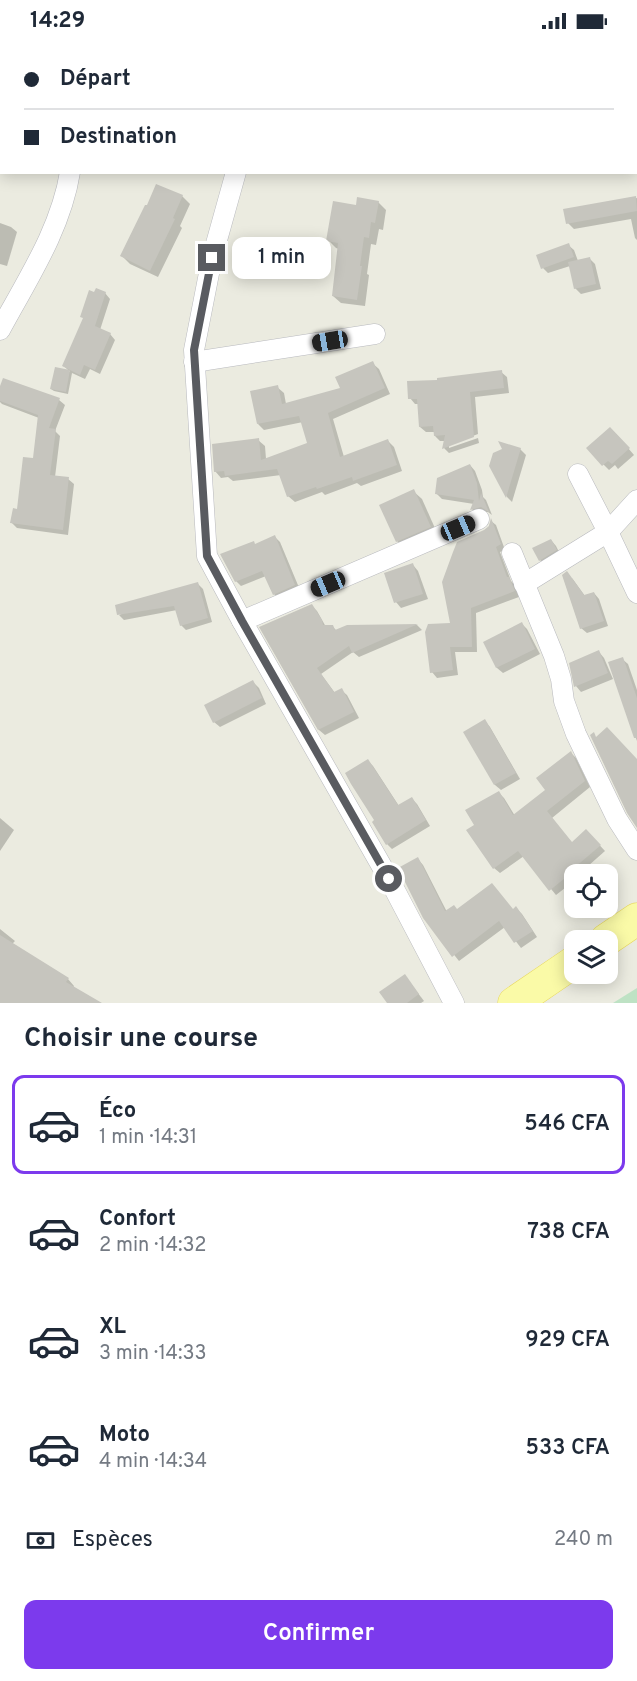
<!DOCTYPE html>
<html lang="fr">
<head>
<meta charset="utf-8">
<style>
	:root { --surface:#fff; --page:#f2f2f3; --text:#1f2937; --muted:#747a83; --line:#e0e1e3; --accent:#7c3aed }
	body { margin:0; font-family:Overpass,sans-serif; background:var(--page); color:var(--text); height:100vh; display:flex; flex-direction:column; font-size:22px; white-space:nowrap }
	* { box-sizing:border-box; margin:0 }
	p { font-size:20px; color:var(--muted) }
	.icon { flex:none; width:33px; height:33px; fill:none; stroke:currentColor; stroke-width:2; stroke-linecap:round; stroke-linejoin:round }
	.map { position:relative; height:961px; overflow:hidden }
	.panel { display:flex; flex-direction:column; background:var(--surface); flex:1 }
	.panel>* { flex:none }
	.banner { position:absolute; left:0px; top:0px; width:638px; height:132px; box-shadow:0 3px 15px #0003; display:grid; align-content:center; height:132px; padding:0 24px; background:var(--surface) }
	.controls { position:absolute; left:564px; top:822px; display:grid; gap:12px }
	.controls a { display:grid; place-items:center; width:54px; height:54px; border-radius:12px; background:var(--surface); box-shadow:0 3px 15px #0003; font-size:30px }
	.end { position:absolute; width:27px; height:27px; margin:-14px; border:8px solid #595b60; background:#fff; box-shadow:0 0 0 3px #fff }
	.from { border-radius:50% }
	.bubble { position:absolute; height:42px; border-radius:12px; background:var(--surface); box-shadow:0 3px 15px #0003; font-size:20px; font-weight:600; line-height:42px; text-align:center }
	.car { position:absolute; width:18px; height:36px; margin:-18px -9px; border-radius:8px; box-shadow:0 0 4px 2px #0007; background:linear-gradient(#222 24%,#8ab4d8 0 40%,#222 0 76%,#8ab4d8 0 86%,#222 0) }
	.banner b { display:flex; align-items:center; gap:21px; height:57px; font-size:22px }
	.banner b+b { border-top:2px solid var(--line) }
	.banner i { width:15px; height:15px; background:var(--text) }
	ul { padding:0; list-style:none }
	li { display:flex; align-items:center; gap:18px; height:99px; margin:0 12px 9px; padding:0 12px; border:3px solid transparent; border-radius:12px }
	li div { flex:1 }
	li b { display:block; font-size:22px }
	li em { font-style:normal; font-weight:600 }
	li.active { border-color:var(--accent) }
	li>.icon { width:54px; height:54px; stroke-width:1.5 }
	h2 { padding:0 24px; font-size:27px; line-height:72px }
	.pay { display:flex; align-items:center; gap:15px; height:66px; padding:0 24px; font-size:22px }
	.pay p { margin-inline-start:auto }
	.cta { display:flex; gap:12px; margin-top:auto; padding:12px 24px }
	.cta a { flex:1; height:69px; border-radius:12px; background:var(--accent); color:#fff; font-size:24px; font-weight:600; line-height:69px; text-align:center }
	.status { display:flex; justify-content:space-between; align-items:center; height:42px; padding:0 30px; background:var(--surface); direction:ltr }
	.status svg { height:16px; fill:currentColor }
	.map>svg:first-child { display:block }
</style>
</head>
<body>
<div class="status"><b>14:29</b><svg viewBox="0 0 49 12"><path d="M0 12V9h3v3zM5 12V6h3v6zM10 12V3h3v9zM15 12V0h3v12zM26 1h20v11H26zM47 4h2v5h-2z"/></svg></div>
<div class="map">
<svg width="637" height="961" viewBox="0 0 637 961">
	<rect width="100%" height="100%" fill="#ebebe0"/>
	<path fill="#bee2c4" d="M637,946V961H613Z"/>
	<g fill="#0003">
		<path d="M0,4H2V45L0,43Z"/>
		<path d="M182,154L190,162L180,184L182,186L158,235L130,222L122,214Z"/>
		<path d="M637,156V198L635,196L631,177L574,187L568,181L565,168Z"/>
		<path d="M378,160L386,168L383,188L379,187L376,203L371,202L367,232L369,233L365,264L341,261L333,254L339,207L336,206L328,198Z"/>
		<path d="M0,181L11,185L17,190L7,224L0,222Z"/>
		<path d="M568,203L574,208L578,219L590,217L595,222L601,247L581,252L575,246L570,224L548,231L543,226Z"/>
		<path d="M105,251L110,257L100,288L110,292L115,298L100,332L90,327L85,337L72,331L68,352L54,349L51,347L56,327L70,330L64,324Z"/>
		<path d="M372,321L379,327L390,352L333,377L344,415L388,399L394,405L402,429L361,444L357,441L325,453L322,450L295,460L288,454L281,433L233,439L228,435L221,436L215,429L258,398L265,404L266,417L309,402L303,380L264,388L258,382L277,345L284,351L286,362L342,347Z"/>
		<path d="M501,330L507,335L509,351L475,355L478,392L449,403V406L478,396L479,401L449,411L444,406L445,399H440L435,394V390H426L420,385L418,362H415L410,356L439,339Z"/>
		<path d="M0,348L59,358L65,363L55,389L60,394L55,435L68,437L74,442L68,493L17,486L11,480L18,469L34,418L39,376L2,362L0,360Z"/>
		<path d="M616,392L634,413L618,427L615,423L609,428L588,407Z"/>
		<path d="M520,407L526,413L512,460L507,455L491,424Z"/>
		<path d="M470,423L475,429L482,448L483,455L486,458L492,473L488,470L477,473L472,467L474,462L442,457L436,451Z"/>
		<path d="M413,449L422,457L438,493L406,507L397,499Z"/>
		<path d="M491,479L496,483L505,508L500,510L511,539L514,542L519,555L476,571L477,610H455L458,633L437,636L432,630L452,583Z"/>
		<path d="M275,495L280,500L300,548L279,557L274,552L266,534L241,544L236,539L256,503Z"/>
		<path d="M551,498L556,504L561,514L545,523L540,518Z"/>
		<path d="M413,523L418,529L428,557L401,566L396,560Z"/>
		<path d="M572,536L585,554L594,551L599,557L608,584L587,591L581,586Z"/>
		<path d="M198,542L203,547L212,580L186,588L181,583L177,568L124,578L119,573Z"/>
		<path d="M312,564L317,569L326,585L332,584L337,589L348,584L417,583L422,588L359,615L353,610L321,632L335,651L341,648L347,653L359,676L325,693L319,688L261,585Z"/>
		<path d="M522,582L527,587L540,612L503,631L497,626L485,600Z"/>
		<path d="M599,610L604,616L613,637L581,650L576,644Z"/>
		<path d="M622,617L628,622L637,648V699L610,621Z"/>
		<path d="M253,640L259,646L266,662L220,685L214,680Z"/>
		<path d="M485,679L490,685L520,737L501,748L495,743L465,690Z"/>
		<path d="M571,711L576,716L590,745L552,776L572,802L592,795L605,809L579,832H574V839L556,853L524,814L500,831L494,826L476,784L499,751L504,756L515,774L547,748Z"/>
		<path d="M368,719L373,724L399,764L412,757L417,762L430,784L392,807L387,802L376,779Z"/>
		<path d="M0,776L14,788L0,809Z"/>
		<path d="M418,817L423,823L447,870L513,868L516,866L522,872L537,895L521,906L505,885L459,919L424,875Z"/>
		<path d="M0,887L15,899L12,902L68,937L74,944L73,946L91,956L96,961H0Z"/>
		<path d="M405,934L424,959L421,961H389L382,950Z"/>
	</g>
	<g fill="#c6c5be">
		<path d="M156,142L183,153L173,176L175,177L150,229L120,214L145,163H147Z"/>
		<path d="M636,154L637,169L566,182L563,167Z"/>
		<path d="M357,155L379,159L375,181L371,180L369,196L364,195L360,224H362L357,258L332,254L338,201L326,199L333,159L356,163Z"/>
		<path d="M569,201L574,215L541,227L536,213Z"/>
		<path d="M590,215L596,242L574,247L568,220Z"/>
		<path d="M96,246L106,250L95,284L111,291L95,328L84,323L80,333L62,324L83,276L80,275L89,248L94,250Z"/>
		<path d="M373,319L385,346L328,371L340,415L388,397L397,423L353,439L352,435L317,447L316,445L287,455L277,427L225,434L224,429L214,430L212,402L259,396L261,418L307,401L299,374L257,382L250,349L278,343L282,362L340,346L335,335Z"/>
		<path d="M55,325L70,328L66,350L50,347Z"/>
		<path d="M502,328L504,346L470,350L474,395L442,407L445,393L434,394L433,384L419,385L417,357H408L407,339L437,338V336Z"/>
		<path d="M3,336L60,356L49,386L56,387L50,433L69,435L63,488L10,481L13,466L17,467L23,415L33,416L38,373L0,359V344Z"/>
		<path d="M610,385L630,406L612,422L608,419L602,424L586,406Z"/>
		<path d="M498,399L521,406L506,456L489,424L493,411L502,407Z"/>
		<path d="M470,422L477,441L479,459L481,451L489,470L481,465L470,468L474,458L435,452L437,436Z"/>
		<path d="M414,447L431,485L396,500L379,463Z"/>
		<path d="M491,476L501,502L496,505L507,535H509L515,549L471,566L472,605H450L453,628L430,631L425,590L428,582L450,581L442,540L453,510L457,500L484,488L489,484Z"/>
		<path d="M275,493L295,543L273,553L262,529L235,540L220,512L254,499L255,502Z"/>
		<path d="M551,497L557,508L539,519L532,506Z"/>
		<path d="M413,521L423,552L394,561L384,531Z"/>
		<path d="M567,529L584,553L594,550L604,579L580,587L562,533Z"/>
		<path d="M198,540L208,576L180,584L174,564L117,573L115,563Z"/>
		<path d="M312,562L322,578L323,583H333L335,588L347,583L418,582L352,611L349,604L317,626L334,650L342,646L354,670L318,688L259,585Z"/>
		<path d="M522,580L535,607L496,626L483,600Z"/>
		<path d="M599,608L608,631L574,645L569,621Z"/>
		<path d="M623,615L637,656V696H634L608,620Z"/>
		<path d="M253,638L262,656L213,681L204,663Z"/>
		<path d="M485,677L516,731L494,743L463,690Z"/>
		<path d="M607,685L637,717V786L627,771L590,693L594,690L596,695Z"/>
		<path d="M571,709L585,739L547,769L572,800L586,787L601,803L574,826L575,828L549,849L518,809L493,827L466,788L474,783L465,768L499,749L513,773L545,748L536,736Z"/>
		<path d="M368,717L398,763L412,755L426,778L386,803L372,780L374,778L351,742L345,731Z"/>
		<path d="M418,815L445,869L454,863L457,867L492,841L513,867L516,864L533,889L514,901L499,879L452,915L423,876L398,826Z"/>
		<path d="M0,893L69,936L66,940L102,961H0Z"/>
		<path d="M405,932L419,952L407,961H387L379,950Z"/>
	</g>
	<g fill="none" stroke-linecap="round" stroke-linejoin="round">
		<defs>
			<g id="street">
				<path d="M0,53H2"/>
				<path d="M236,130L212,216L194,308L207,514L242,579L389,837L454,961"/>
				<path d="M0,288C27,238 61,187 70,130"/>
				<path d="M194,320L375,292"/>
				<path d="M578,432L608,490L637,551"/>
				<path d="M512,511L554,614L561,637L564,659L576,692L617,777L637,808"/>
				<path d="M524,542L608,490L637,458"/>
				<path d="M242,579L479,477"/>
			</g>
			<g id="primary">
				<path d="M606,898L637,877"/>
				<path d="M514,961L574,920"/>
			</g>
		</defs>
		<use href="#street" stroke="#b8b9be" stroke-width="21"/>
		<use href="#primary" stroke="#e8d75c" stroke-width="33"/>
		<use href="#street" stroke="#fff" stroke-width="20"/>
		<use href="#primary" stroke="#fafaa7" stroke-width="32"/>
	</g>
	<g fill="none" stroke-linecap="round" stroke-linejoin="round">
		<path stroke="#595b60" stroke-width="8" d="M212,216L194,308L207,514L242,579L389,837"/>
	</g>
</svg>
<div class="controls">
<a><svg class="icon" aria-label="locate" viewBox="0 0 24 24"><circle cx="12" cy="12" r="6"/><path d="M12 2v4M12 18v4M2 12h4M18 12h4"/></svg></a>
<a><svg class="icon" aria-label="layers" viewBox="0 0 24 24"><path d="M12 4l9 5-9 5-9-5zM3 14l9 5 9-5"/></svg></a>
</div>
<i class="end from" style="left:389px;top:837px"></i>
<i class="end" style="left:212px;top:216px"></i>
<div class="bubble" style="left:232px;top:195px;width:99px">1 min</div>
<i class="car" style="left:330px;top:299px;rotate:261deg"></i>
<i class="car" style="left:458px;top:486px;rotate:67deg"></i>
<i class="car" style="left:328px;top:542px;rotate:247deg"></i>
<div class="banner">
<b><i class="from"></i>Départ</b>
<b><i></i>Destination</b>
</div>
</div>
<section class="panel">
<h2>Choisir une course</h2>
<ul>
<li class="active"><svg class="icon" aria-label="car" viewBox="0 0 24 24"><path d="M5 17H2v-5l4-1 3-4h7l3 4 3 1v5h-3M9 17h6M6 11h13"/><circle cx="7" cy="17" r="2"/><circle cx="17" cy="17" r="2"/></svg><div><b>Éco</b><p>1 min · 14:31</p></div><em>546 CFA</em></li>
<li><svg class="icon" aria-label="car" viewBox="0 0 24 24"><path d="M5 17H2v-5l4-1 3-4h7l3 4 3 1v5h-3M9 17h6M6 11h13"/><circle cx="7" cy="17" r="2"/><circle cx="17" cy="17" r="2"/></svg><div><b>Confort</b><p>2 min · 14:32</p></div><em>738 CFA</em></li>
<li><svg class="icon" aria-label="car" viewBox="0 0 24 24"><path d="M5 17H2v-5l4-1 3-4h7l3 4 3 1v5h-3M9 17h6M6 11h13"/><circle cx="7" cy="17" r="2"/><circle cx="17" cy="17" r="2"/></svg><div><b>XL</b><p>3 min · 14:33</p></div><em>929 CFA</em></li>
<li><svg class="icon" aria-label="car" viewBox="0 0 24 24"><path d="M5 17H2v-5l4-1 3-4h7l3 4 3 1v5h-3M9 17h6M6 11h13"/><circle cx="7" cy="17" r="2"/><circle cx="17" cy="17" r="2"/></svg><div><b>Moto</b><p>4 min · 14:34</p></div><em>533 CFA</em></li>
</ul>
<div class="pay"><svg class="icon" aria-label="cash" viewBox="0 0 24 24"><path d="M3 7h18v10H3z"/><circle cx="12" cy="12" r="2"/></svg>Espèces<p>240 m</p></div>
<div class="cta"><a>Confirmer</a></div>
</section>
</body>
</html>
